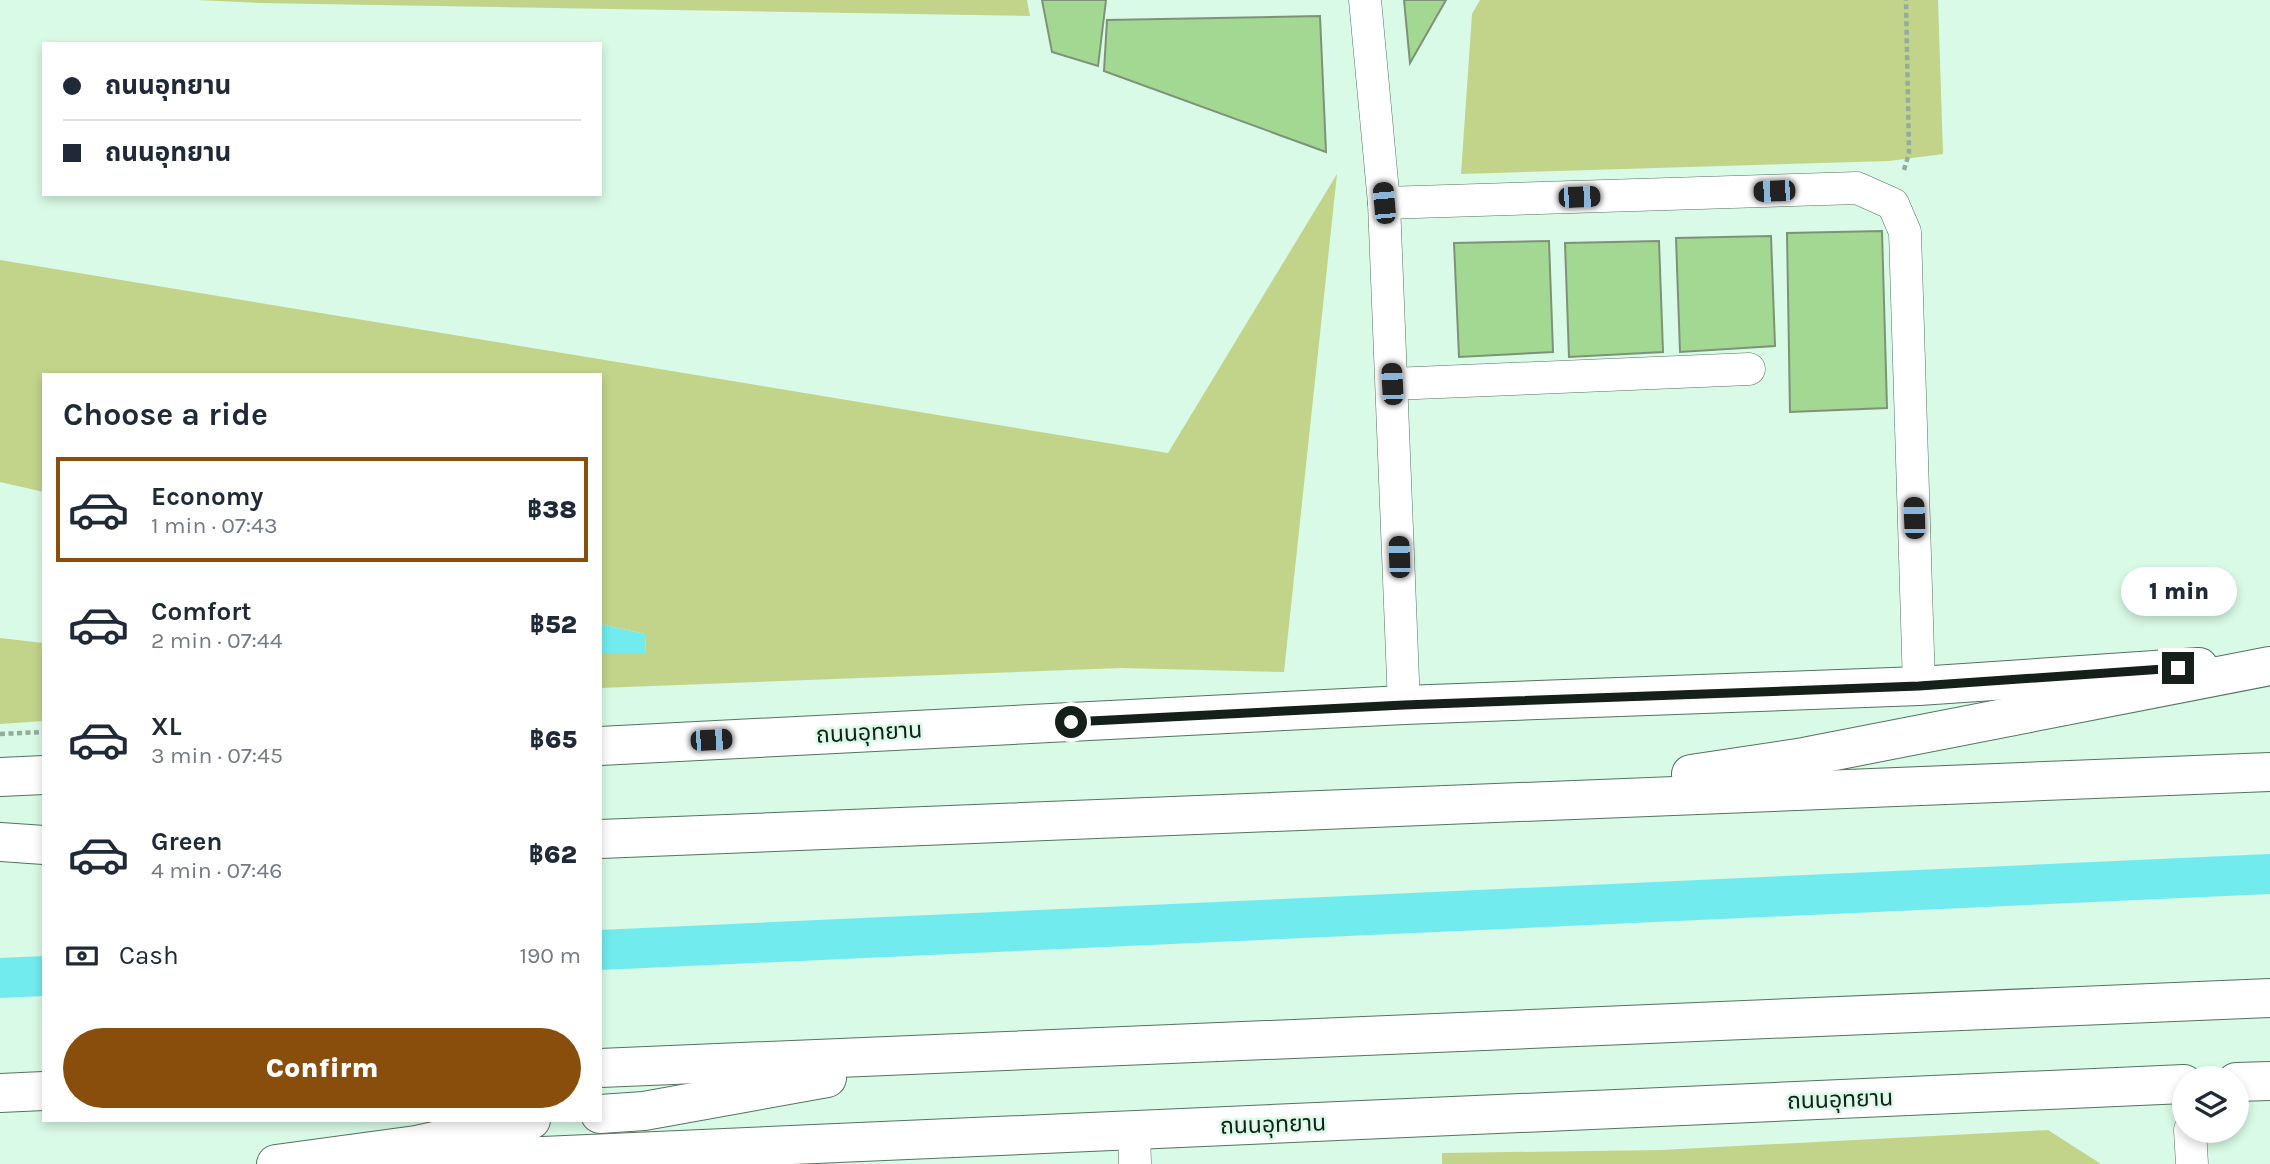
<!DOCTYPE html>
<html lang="en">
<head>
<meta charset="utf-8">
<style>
	:root { --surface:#fff; --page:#f2f2f3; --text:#1f2937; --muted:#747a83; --line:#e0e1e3; --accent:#8a4e0c }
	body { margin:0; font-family:Karla,"Noto Sans Thai",sans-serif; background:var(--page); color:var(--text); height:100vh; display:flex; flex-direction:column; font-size:26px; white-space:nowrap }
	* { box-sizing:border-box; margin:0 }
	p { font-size:23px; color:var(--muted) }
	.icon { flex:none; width:38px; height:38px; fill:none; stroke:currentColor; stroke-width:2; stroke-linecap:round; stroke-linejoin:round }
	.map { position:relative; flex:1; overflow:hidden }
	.details { position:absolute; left:42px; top:373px; width:560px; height:749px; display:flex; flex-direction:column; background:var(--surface); border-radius:0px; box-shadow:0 4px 10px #0003 }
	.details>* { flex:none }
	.top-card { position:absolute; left:42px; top:42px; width:560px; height:154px; border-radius:0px; box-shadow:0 4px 10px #0003; display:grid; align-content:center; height:154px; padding:0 21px; background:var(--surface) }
	.tools { position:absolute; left:2172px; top:1066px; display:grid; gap:14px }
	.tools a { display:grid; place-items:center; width:77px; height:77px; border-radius:50%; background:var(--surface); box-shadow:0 4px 10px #0003; font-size:35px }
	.end { position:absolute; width:32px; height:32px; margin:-16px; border:9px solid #142019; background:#fff; box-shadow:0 0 0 4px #fff }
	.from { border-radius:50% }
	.bubble { position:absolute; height:49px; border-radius:24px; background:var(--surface); box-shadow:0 4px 10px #0003; font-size:23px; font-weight:800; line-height:49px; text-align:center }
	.car { position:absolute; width:21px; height:42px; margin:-21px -10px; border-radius:9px; box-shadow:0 0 5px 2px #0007; background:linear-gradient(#222 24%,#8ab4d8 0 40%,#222 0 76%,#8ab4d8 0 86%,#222 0) }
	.top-card b { display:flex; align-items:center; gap:24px; height:66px; font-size:26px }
	.top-card b+b { border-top:2px solid var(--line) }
	.top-card i { width:18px; height:18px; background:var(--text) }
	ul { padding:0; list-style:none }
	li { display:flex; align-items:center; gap:21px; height:105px; margin:0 14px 10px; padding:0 7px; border:4px solid transparent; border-radius:0px }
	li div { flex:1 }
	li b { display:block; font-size:26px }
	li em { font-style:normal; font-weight:800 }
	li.on { border-color:var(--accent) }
	li>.icon { width:63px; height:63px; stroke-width:1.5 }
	h2 { padding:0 21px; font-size:32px; line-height:84px }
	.pay { display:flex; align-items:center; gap:18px; height:77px; padding:0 21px; font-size:26px }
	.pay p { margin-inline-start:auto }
	.cta { display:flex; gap:14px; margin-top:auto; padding:14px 21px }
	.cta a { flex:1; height:80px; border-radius:42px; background:var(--accent); color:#fff; font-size:28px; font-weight:800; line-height:80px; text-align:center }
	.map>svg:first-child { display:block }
</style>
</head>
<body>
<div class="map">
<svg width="2270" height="1164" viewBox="0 0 2270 1164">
	<rect width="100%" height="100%" fill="#d9fae6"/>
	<g fill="#c2d38a">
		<path d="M197,0H1027L1030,16L259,3Z"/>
		<path d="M1480,0H1938L1943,154L1889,161L1461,174L1472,14Z"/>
		<path d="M1337,174L1284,672L1121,668L600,688V653H646L645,634L600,624V374H44V492L0,482V260L1168,453Z"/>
		<path d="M0,638L44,643V721L0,724Z"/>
		<path d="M2048,1130L2101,1164H1442V1153L1661,1150Z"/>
	</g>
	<path fill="#71ebee" d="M600,624L645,634L646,654L600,653Z"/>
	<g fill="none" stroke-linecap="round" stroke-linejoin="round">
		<g stroke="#71ebee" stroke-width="40">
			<path d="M600,950L2270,874"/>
			<path d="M0,978L44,976"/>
		</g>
	</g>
	<g fill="#a3d893" stroke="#7e9278" stroke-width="2">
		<path d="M1042,0H1106L1098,66L1052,52Z"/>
		<path d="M1404,0H1446L1410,63Z"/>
		<path d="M1320,16L1326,152L1104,71L1107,20Z"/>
		<path d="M1882,231L1887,408L1790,412L1787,233Z"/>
		<path d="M1771,236L1775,346L1680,352L1676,238Z"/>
		<path d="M1549,241L1553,352L1459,357L1454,243Z"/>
		<path d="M1659,241L1663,352L1569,357L1565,243Z"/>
	</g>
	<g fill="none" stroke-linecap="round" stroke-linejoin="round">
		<defs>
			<g id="minor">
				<path d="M1365,0L1384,203L1404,705"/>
				<path d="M1384,203L1857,188L1893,204L1905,232L1919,686"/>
				<path d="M1392,384L1749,369"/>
				<path d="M1134,1130L1135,1164"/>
				<path d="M2190,1130L2192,1164"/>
			</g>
			<g id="tertiary">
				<path d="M600,746L1404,705L1919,686L2199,667"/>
				<path d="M0,777L44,775"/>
				<path d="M2236,1082L2270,1081"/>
				<path d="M382,1163L2184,1084"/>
			</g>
			<g id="secondary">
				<path d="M1691,774L1804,757L2270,666"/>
				<path d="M600,839L2270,772"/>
				<path d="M0,842L44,845"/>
				<path d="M600,1068L2270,998"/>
				<path d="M0,1093L44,1091"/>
				<path d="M600,1114L644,1111L827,1078"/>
				<path d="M276,1164L416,1145L531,1120"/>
			</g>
		</defs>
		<use href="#minor" stroke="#557261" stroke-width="33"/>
		<use href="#tertiary" stroke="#557261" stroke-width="40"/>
		<use href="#secondary" stroke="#557261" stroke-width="40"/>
		<g stroke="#93ac9d" stroke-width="4.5" stroke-dasharray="5 3.5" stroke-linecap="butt">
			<path d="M1904,170L1909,153L1906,0"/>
			<path d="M0,734L44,732"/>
		</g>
		<use href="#minor" stroke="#fff" stroke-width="32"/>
		<use href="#tertiary" stroke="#fff" stroke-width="38"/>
		<use href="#secondary" stroke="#fff" stroke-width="38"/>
	</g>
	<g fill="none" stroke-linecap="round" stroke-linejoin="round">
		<path stroke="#142019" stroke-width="9" d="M1071,722L1404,705L1919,686L2178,668"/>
	</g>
	<g text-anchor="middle" stroke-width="5" stroke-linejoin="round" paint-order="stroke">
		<g font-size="23" fill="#142019" stroke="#d9fae6">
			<text transform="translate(869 732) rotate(-3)" y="8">ถนนอุทยาน</text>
			<text transform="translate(1840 1099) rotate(-2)" y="8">ถนนอุทยาน</text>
			<text transform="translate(1273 1124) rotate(-2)" y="8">ถนนอุทยาน</text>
		</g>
	</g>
</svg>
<div class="tools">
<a><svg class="icon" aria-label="layers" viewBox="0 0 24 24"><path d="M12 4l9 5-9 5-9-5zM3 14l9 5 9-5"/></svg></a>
</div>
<i class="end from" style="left:1071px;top:722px"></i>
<i class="end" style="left:2178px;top:668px"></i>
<div class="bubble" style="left:2121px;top:567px;width:116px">1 min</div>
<i class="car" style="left:1774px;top:191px;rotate:268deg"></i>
<i class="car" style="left:1579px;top:197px;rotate:88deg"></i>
<i class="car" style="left:1384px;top:203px;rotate:355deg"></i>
<i class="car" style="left:1392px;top:384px;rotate:357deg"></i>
<i class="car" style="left:1914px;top:518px;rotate:358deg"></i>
<i class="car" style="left:1399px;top:557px;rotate:358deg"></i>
<i class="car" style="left:711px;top:740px;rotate:87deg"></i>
<div class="top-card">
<b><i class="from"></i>ถนนอุทยาน</b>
<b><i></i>ถนนอุทยาน</b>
</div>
<section class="details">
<h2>Choose a ride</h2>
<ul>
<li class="on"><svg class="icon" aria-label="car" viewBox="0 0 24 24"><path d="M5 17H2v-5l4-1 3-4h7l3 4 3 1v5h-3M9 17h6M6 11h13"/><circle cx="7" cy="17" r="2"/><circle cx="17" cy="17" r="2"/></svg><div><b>Economy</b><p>1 min · 07:43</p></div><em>฿38</em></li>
<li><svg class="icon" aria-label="car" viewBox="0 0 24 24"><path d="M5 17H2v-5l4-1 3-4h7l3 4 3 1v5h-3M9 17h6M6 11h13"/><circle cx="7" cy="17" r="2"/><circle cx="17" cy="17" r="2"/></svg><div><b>Comfort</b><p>2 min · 07:44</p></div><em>฿52</em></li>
<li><svg class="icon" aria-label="car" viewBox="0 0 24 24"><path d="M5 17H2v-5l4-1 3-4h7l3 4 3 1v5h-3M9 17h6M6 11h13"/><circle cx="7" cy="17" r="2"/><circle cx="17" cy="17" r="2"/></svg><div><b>XL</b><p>3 min · 07:45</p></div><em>฿65</em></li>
<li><svg class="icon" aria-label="car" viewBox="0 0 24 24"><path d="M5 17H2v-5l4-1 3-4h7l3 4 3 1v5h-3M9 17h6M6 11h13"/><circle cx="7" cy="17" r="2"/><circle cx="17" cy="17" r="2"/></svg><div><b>Green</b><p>4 min · 07:46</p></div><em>฿62</em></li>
</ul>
<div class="pay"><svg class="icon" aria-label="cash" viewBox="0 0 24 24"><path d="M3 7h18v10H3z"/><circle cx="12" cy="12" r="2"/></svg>Cash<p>190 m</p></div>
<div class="cta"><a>Confirm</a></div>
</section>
</div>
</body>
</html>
